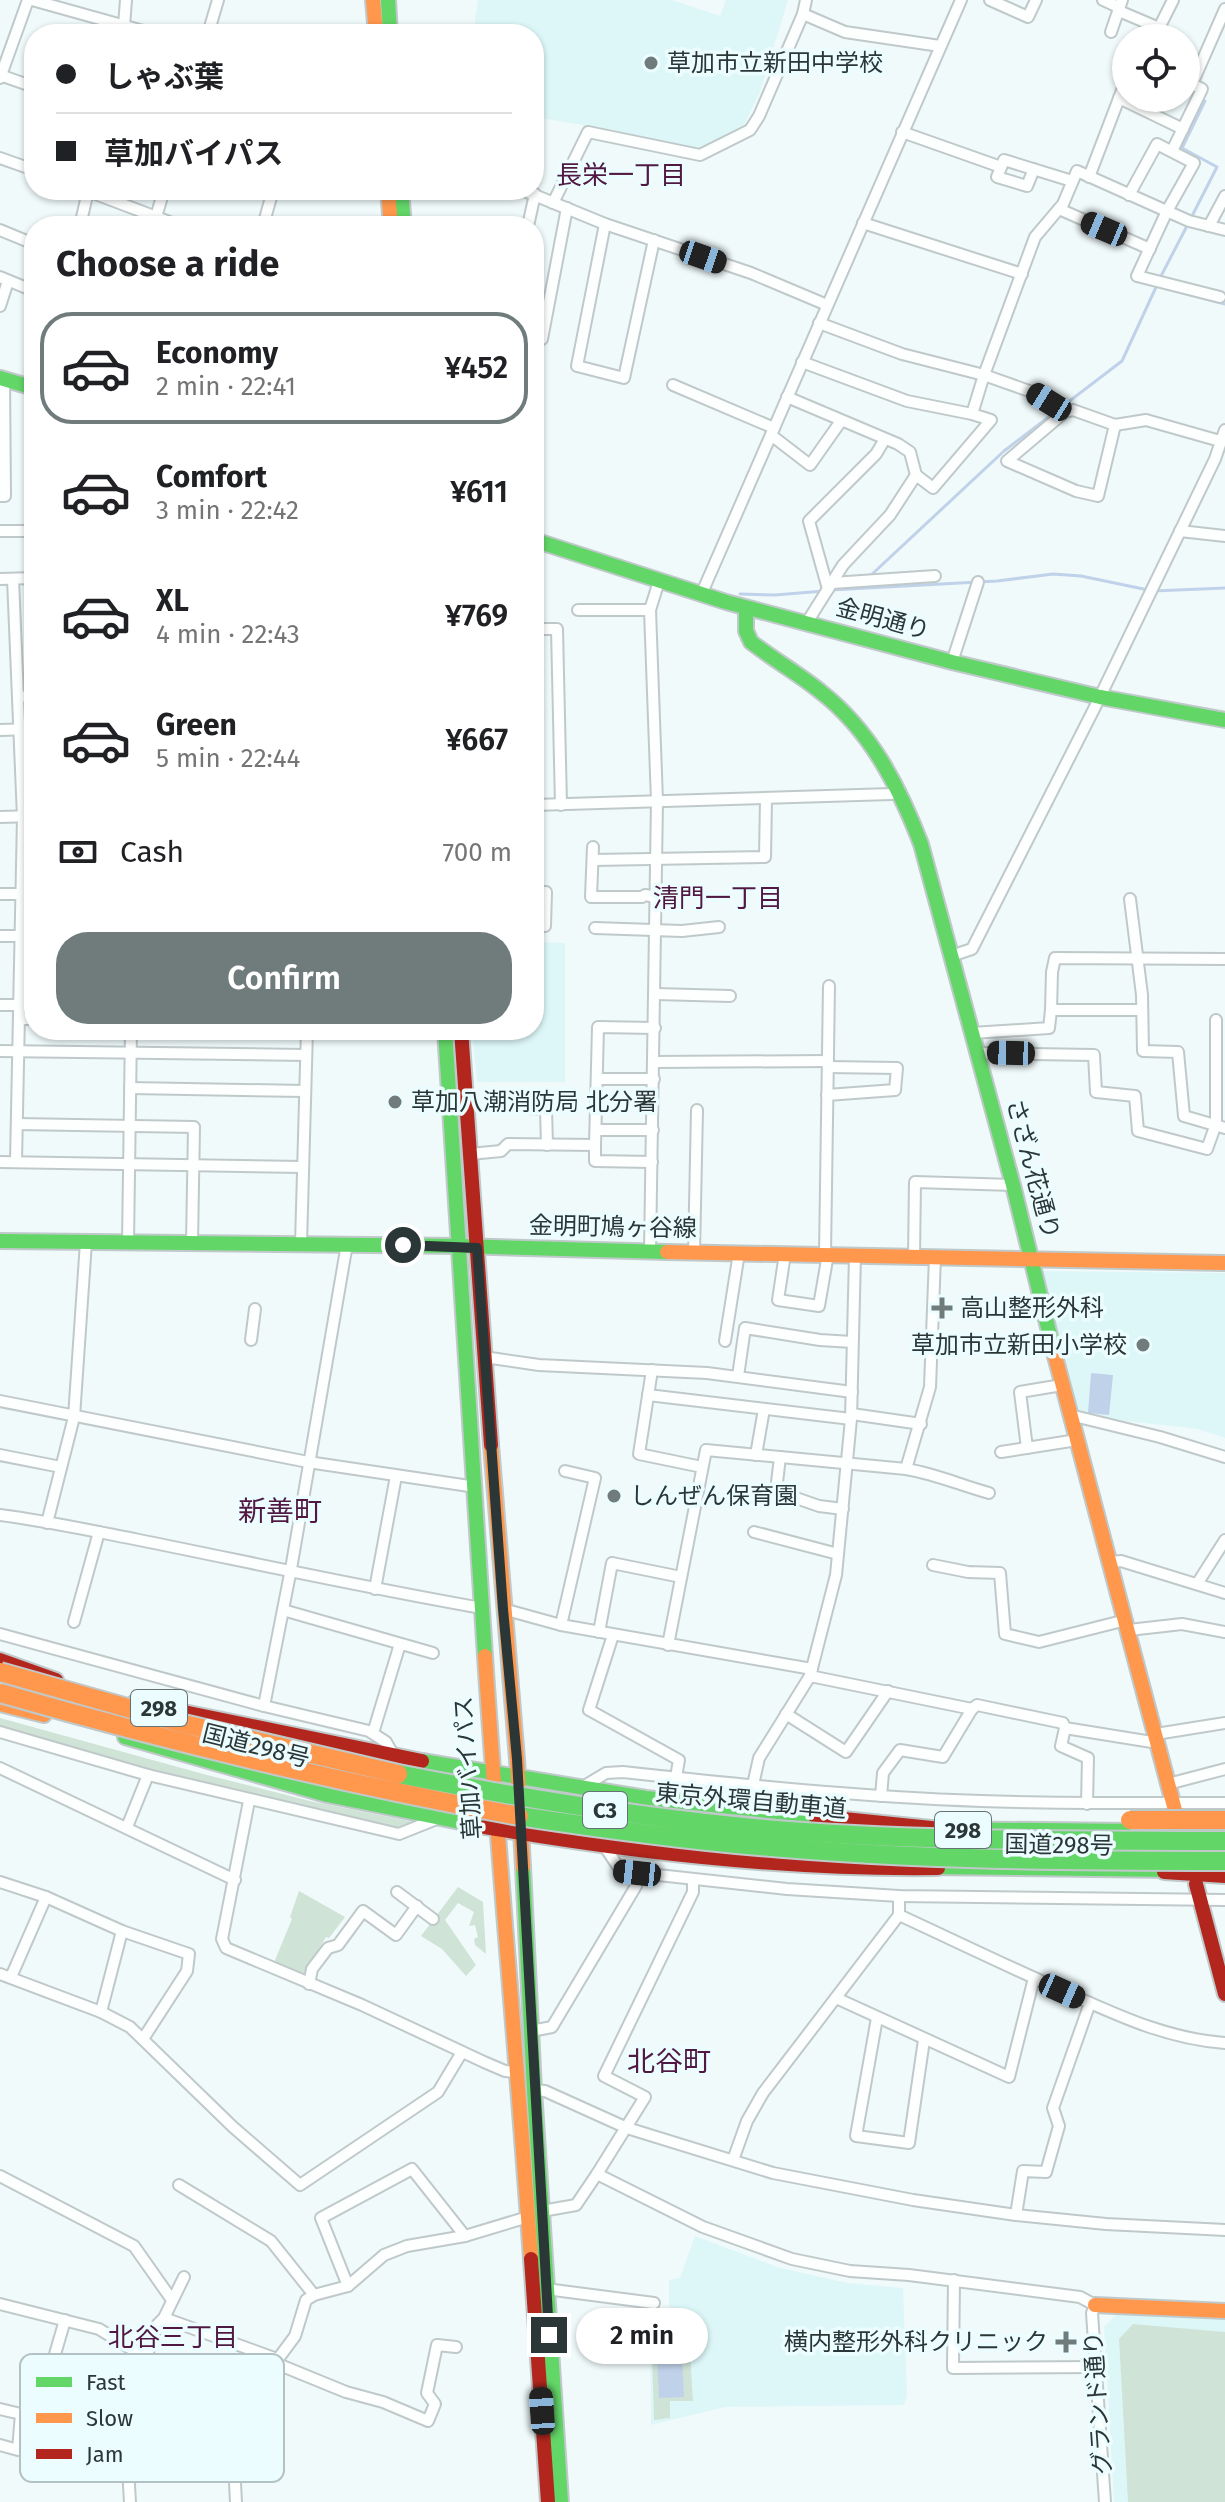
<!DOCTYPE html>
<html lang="en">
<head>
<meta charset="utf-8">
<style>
	:root { --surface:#fff; --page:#f2f2f2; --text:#202124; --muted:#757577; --line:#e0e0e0; --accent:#707b7c }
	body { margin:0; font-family:"Fira Sans","Noto Sans JP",sans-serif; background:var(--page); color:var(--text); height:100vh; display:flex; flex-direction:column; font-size:30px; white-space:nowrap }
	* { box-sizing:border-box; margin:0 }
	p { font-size:26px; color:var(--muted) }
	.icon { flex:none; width:44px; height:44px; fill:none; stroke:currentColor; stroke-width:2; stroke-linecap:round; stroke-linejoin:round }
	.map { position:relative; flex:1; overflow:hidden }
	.sheet { position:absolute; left:24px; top:216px; width:520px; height:824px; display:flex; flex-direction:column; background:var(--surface); border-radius:32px; box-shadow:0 2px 6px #0004 }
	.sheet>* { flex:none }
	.guide { position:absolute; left:24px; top:24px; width:520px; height:176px; border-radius:32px; box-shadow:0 2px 6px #0004; display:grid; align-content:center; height:176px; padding:0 32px; background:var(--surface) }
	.controls { position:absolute; left:1112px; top:24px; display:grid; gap:16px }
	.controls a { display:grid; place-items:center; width:88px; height:88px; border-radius:50%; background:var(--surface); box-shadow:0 2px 6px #0004; font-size:40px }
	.end { position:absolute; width:36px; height:36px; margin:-18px; border:10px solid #2b3637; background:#fff; box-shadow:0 0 0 4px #fff }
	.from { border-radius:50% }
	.bubble { position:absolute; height:56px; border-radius:28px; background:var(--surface); box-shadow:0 2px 6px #0004; font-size:26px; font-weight:600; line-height:56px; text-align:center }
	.car { position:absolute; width:24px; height:48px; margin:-24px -12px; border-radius:10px; box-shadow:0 0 6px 2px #0007; background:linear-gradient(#222 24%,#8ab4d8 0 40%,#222 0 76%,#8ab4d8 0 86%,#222 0) }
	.guide b { display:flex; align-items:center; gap:28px; height:76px; font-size:30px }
	.guide b+b { border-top:2px solid var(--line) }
	.guide i { width:20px; height:20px; background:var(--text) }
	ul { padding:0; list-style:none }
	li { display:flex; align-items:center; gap:24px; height:112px; margin:0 16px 12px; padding:0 16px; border:4px solid transparent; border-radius:32px }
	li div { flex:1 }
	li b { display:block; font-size:30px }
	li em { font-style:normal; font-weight:600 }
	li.active { border-color:var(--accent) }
	li>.icon { width:72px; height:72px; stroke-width:1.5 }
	h2 { padding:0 32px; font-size:36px; line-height:96px }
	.pay { display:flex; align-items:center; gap:20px; height:88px; padding:0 32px; font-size:30px }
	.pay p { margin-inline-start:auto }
	.cta { display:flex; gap:16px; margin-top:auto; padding:16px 32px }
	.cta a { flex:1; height:92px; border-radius:32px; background:var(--accent); color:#fff; font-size:32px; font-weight:600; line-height:92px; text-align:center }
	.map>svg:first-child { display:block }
</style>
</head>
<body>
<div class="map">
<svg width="1225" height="2502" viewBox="0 0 1225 2502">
	<rect width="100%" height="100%" fill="#f0fafb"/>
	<g fill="#ddf7f9">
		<path d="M478,0H672L720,16L726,0H788L760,92L744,125L699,149L613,130L534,117V34H473Z"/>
		<path d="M534,942L565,943V1082H477L472,1030H534Z"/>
		<path d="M1043,1271L1225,1273V1438L1198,1429L1080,1416Z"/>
		<path d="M695,2236L777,2267L847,2283L903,2288L907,2396L904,2405L725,2407L651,2425L650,2344L669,2343V2280L680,2278Z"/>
		<path d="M1117,2314L1225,2320V2502H1114L1104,2327Z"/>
	</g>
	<g fill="#d0e3d7">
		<path d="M0,1718L207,1775L310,1801L414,1822L395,1828L301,1808L118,1762L0,1728Z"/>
		<path d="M458,1887L483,1902L486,1954L475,1945L474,1939L478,1937L475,1925L469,1926L474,1912L458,1903L445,1920L476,1965L466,1976L442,1949L421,1936Z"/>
		<path d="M299,1891L345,1917L329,1938L326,1937L302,1977L273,1965L292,1919L290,1917Z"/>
		<path d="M1133,2324L1225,2332V2502H1128L1119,2339Z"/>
		<path d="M690,2351L693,2401H670V2418L654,2420L652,2353Z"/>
	</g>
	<g fill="#c0d2e9">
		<path d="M1091,1373L1113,1375L1109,1415L1088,1413Z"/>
		<path d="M682,2356L684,2397L659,2398L657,2357Z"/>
	</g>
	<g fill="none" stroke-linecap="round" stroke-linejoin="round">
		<g stroke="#c0d2e9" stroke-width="3">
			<path d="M1191,218L1217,167L1182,148L1205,101"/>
			<path d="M1160,278L1188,224"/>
			<path d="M1183,293L1225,304"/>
			<path d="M869,577L1004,451L1122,361L1157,285"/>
			<path d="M831,590L997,581L1053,574L1081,576L1153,591L1225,588"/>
			<path d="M740,594L775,595L824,591"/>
		</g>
		<path stroke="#c9d3d4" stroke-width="18" stroke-dasharray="18 9" stroke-linecap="butt" d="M506,1786L575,1796"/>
		<defs>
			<g id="street">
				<path d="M32,0L154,34"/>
				<path d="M990,0L1028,17L1036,0"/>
				<path d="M1103,0L1116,6L1119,11L1159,28"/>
				<path d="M803,14L845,32L940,46"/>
				<path d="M124,26L126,0"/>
				<path d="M1111,32L1122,0"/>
				<path d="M208,34L218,0"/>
				<path d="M1154,38L1173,0"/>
				<path d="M0,75L34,87"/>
				<path d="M0,78L28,0"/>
				<path d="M1192,84L1225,9"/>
				<path d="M1119,98L1183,129"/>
				<path d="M902,132L1001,167"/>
				<path d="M1172,151L1202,89L1186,81"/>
				<path d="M0,158L34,170"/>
				<path d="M1034,169L1027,186L997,177L1004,160L1072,181"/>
				<path d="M1089,177L1126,80"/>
				<path d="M85,190L180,226"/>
				<path d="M522,190L605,224L751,273L827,305"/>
				<path d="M1129,195L1157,144L1194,163L1167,211L1137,276L1220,297"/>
				<path d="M553,203L588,132L700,155L750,130L759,116L803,14L806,0"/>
				<path d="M1059,209L1150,249"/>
				<path d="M156,217L164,190"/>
				<path d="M863,223L1022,274"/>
				<path d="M605,224L577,366L624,378L654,240"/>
				<path d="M80,226L88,191"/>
				<path d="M263,226L273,190"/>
				<path d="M528,226L535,194"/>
				<path d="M1209,226L1225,196"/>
				<path d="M0,230L34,244"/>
				<path d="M0,277L34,291"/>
				<path d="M0,306L8,281"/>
				<path d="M819,323L902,354L984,375L1032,392L1065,412L1073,410L1115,425L1146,420L1220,441"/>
				<path d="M534,337L542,339L567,208"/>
				<path d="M802,362L907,401L972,414L991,420L933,488L916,475L890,515L843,565L806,624"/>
				<path d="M673,385L774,428"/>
				<path d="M787,397L898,444L910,452L916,475"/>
				<path d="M1065,412L1007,461L1076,491L1098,496L1115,425"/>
				<path d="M972,414L984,375L1035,237L1063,204L1077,171L1189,221L1225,230"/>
				<path d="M771,435L810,465L841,421"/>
				<path d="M0,496H5L4,379"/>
				<path d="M0,531H34"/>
				<path d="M1180,531L1225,536"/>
				<path d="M0,579L34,578"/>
				<path d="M13,579L23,817L16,1162"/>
				<path d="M832,583L935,576"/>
				<path d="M828,589L809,521L876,454L885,439"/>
				<path d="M701,595L961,0"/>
				<path d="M578,610H650"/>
				<path d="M534,629H557L561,805"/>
				<path d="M952,662L978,582"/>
				<path d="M18,697L34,696"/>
				<path d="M0,730L34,729"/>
				<path d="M21,763H34"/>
				<path d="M534,805L891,794L900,791"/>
				<path d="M0,817L34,816"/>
				<path d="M593,847L591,897H642L645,895L656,897"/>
				<path d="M593,860L765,857L766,798"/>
				<path d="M534,892H546L545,926L534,925"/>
				<path d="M0,894H22"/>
				<path d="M1130,899L1142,995L1143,1051L1178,1052L1184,1116L1225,1128"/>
				<path d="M595,928L682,931L719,927"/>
				<path d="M0,936H21"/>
				<path d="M951,956L972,949L1095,707L1215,459L1225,430"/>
				<path d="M21,986H34"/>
				<path d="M656,994L730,996"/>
				<path d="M0,1005H21"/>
				<path d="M1142,1010H1051L1052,972L1055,958L1225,959"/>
				<path d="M20,1019H34"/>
				<path d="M972,1033L1049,1028L1051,1010"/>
				<path d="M0,1051L306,1055"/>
				<path d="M977,1053L1094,1055L1096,1092L1135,1096L1138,1131L1207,1149L1216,1124V1020"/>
				<path d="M654,1062L828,1061"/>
				<path d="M597,1079H654"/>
				<path d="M130,1088L305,1091"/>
				<path d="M827,1095L895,1090L897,1068L828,1067"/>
				<path d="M529,1108L546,1109L547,1145"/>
				<path d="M17,1124L194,1127L192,1243"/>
				<path d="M596,1130H653"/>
				<path d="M470,1154L501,1151L508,1144L595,1145"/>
				<path d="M0,1162L302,1167"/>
				<path d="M652,1162L595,1161V1145L598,1027L655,1028"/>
				<path d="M128,1243L131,1030"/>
				<path d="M301,1244L307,1030"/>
				<path d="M650,1252L657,801L650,610L659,581"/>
				<path d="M694,1253L697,1110"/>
				<path d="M785,1254L778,1300L819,1306L828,1254"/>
				<path d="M825,1254L829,986"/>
				<path d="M914,1256L915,1182L1013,1185"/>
				<path d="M251,1340L255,1309"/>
				<path d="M725,1341L739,1253"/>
				<path d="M484,1357L539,1365L707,1373L852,1392"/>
				<path d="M652,1370L639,1454L702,1467"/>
				<path d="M738,1376L745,1328L820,1340L852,1342"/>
				<path d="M648,1395L851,1419"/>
				<path d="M0,1401L308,1462L476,1487"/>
				<path d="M852,1414L921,1424"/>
				<path d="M1070,1415L1160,1437L1225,1457"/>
				<path d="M1027,1448L1020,1392L1062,1385"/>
				<path d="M1001,1452L1077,1440"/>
				<path d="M0,1455L61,1467"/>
				<path d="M756,1455L764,1409"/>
				<path d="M780,1457L776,1491L819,1506L843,1509"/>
				<path d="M906,1469L930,1387L935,1257"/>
				<path d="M0,1515C47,1521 93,1531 139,1540C253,1563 367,1588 482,1608"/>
				<path d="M47,1523L74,1417L86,1242"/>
				<path d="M754,1532L838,1554"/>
				<path d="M1110,1562L1121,1561L1225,1593"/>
				<path d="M933,1565L968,1572L1000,1573L1005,1634L1039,1642L1126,1620"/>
				<path d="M1197,1584L1225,1540"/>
				<path d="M375,1589L396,1476"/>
				<path d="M503,1609L561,1625L812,1669"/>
				<path d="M283,1610L433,1653"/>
				<path d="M74,1622L99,1532"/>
				<path d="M561,1625L595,1478L565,1471"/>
				<path d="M1129,1630L1182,1624L1225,1632"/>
				<path d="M599,1632L612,1563L681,1577"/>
				<path d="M0,1634L264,1706L369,1731L386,1742L394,1756"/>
				<path d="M613,1635L589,1710L679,1760L676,1777"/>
				<path d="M668,1645L706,1450L906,1469C936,1474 960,1485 989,1493"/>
				<path d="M810,1676L972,1709L977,1705L1063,1723L1065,1728L1158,1743"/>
				<path d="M264,1706L291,1569L347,1244"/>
				<path d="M786,1714L846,1752L888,1691"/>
				<path d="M1065,1728L1061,1746L1088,1758L1087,1804"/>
				<path d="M0,1732L148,1775L399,1834L434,1820"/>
				<path d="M373,1733L400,1644"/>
				<path d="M1156,1734L1225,1723"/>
				<path d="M0,1768L235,1880"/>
				<path d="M1168,1784L1225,1769"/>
				<path d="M753,1785L759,1758L810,1676L836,1575L851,1419L855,1255"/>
				<path d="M581,1788L606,1773L623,1772C742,1785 862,1797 981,1801C1063,1804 1144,1803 1225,1803"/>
				<path d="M881,1796L883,1773L900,1750L943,1757L972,1709"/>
				<path d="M249,1801L222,1939L226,1948L362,2005L484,2062L505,2071L518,2072"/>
				<path d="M127,1827L148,1775"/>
				<path d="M605,1847L621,1871L787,1889L899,1896L1225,1900"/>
				<path d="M0,1882L46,1897L122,1931"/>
				<path d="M397,1892L433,1919"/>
				<path d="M899,1896V1915C953,1940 1007,1966 1061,1990C1115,2014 1166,2039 1225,2043"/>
				<path d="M0,1974L101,2012L130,2027L233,2127L300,2185L438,2092L462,2052"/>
				<path d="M11,1977L46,1897"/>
				<path d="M309,1984L312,1969L328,1948L338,1945L363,1911L396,1935L417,1906"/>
				<path d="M836,1998L1009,2077L1034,1978"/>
				<path d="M101,2012L122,1931L189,1954L187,1971L143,2039"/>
				<path d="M877,2018L856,2136L909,2143L924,2040"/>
				<path d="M531,2031L552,2027L636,1886L637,1873"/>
				<path d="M534,2090L545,2091L627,2128L773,2173L913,2200L1016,2215L1106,2224L1225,2230"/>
				<path d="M733,2160L747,2121L763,2093L899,1915"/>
				<path d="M597,2174L645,2097L604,2076L693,1892V1879"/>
				<path d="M0,2176L134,2246L172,2300"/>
				<path d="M179,2185L271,2241L314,2295"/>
				<path d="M542,2211L576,2205L597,2174L703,2227L792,2259L850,2271L909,2275L1080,2297L1095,2305L1092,2313L1105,2502"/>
				<path d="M1016,2215L1023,2171L1046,2172L1059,2126L1053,2108L1090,2003"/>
				<path d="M954,2280L953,2368L1096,2367"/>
				<path d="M348,2286L321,2218L412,2169L465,2236"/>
				<path d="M546,2289L654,2303"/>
				<path d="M0,2304L99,2329L146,2358"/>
				<path d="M164,2318L277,2359"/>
				<path d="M65,2320L46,2385L135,2410"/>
				<path d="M275,2363L346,2392L383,2402L428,2421L435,2404L427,2393L437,2345L456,2347"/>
				<path d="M0,2409L21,2414L18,2450L0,2445"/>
				<path d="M130,2502L128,2469L146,2358L157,2325L164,2318L184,2277"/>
				<path d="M236,2502L234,2464L239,2442L275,2363L295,2336L306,2300L314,2295L348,2286L384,2255L407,2246L465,2236L528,2217"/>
			</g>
			<g id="fast">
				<path d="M388,0L390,34"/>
				<path d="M401,190L404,226"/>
				<path d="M0,378L34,388"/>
				<path d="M534,540L726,602L952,662L1100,697L1225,720"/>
				<path d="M746,608V631L751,642C774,660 799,674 821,692C871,731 899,787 921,844L1013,1185L1055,1356"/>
				<path d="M445,1030L485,1656"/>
				<path d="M0,1241L460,1246L667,1252"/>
				<path d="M125,1737L327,1795L485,1827"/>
				<path d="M422,1761L646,1798L815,1816"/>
				<path d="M931,1829L1225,1832"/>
				<path d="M523,1867L534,2090L561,2502"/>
				<path d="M927,1867L1173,1870"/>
			</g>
			<g id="slow">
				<path d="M373,0L376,34"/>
				<path d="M388,190L391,226"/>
				<path d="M667,1252L1225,1263"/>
				<path d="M1055,1356L1176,1814"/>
				<path d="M491,1445L517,1759L523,1867"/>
				<path d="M485,1656C498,1857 517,2057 531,2259"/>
				<path d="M0,1704L44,1715"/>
				<path d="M1095,2305L1225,2311"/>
			</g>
			<g id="jam">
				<path d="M461,1030L491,1445"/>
				<path d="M0,1660L56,1680"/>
				<path d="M135,1702L422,1761"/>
				<path d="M815,1816L941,1829"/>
				<path d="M485,1827C634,1853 786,1870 938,1868"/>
				<path d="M1164,1872L1225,1876"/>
				<path d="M1196,1884L1225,1994"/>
				<path d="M531,2259L548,2502"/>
			</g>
		</defs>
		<use href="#street" stroke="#c0c9ca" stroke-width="14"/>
		<use href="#fast" stroke="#c0c9ca" stroke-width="18"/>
		<use href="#slow" stroke="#c0c9ca" stroke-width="18"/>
		<use href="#jam" stroke="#c0c9ca" stroke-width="18"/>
		<use href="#street" stroke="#fdfefe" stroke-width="10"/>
		<use href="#fast" stroke="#63d668" stroke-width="14"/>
		<use href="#slow" stroke="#ff974d" stroke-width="14"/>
		<use href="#jam" stroke="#b3261e" stroke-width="14"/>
		<defs>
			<g id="fast-bridge">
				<path d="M398,1774C519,1798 641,1818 764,1829C917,1842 1071,1840 1225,1841"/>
				<path d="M519,1816C598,1828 678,1839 759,1846C914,1860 1070,1861 1225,1861"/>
			</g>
			<g id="slow-bridge">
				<path d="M0,1672L188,1725L398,1774"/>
				<path d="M0,1693C171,1742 343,1784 519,1816"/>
				<path d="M1130,1820H1225"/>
			</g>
		</defs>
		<use href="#fast-bridge" stroke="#c0c9ca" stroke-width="22" stroke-linecap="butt"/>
		<use href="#slow-bridge" stroke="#c0c9ca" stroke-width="22" stroke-linecap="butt"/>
		<use href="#fast-bridge" stroke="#63d668" stroke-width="18"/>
		<use href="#slow-bridge" stroke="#ff974d" stroke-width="18"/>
	</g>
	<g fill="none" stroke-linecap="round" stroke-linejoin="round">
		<path stroke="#2b3637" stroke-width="10" d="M403,1245L477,1248L503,1609L517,1759L549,2335"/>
	</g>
	<g fill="#707b7c" stroke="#ecfdff" stroke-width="3">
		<circle cx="651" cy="63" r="8"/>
		<circle cx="395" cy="1102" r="8"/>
		<path d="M938 1296h8v8h8v8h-8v8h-8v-8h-8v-8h8z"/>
		<circle cx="1143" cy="1345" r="8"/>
		<circle cx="614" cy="1496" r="8"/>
		<path d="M1062 2330h8v8h8v8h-8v8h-8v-8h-8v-8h8z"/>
	</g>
	<g text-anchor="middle" stroke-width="7" stroke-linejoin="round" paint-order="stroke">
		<g fill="#ecfdff" stroke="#657273" stroke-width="2">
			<rect x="131" y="1690" width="56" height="36" rx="6"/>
			<rect x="583" y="1792" width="44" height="36" rx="6"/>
			<rect x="935" y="1812" width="56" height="36" rx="6"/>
		</g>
		<g font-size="22" font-weight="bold" fill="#2b3637">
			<text x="159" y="1716">298</text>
			<text x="605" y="1818">C3</text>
			<text x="963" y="1838">298</text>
		</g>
		<g font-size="24" fill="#2b3637" stroke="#ecfdff" text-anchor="start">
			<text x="667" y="71">草加市立新田中学校</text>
			<text x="411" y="1110">草加八潮消防局 北分署</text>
			<text x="960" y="1316">高山整形外科</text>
			<text x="1127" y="1353" text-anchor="end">草加市立新田小学校</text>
			<text x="630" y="1504">しんぜん保育園</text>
			<text x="1048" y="2350" text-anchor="end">横内整形外科クリニック</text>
		</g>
		<g font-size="24" fill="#2b3637" stroke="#ecfdff">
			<text transform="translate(883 619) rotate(15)" y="8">金明通り</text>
			<text transform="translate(1033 1169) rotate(75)" y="8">さざん花通り</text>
			<text transform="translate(613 1227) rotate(1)" y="8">金明町鳩ヶ谷線</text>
			<text transform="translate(256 1746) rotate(14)" y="8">国道298号</text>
			<text transform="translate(468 1768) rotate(-94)" y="8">草加バイパス</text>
			<text transform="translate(751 1801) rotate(5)" y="8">東京外環自動車道</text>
			<text transform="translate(1059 1845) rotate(1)" y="8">国道298号</text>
			<text transform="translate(1098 2403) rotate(-94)" y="8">グランド通り</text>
		</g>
		<g font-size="26" fill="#501843" stroke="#ecfdff">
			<text x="621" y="184">長栄一丁目</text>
			<text x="718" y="907">清門一丁目</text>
			<text x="173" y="2346">北谷三丁目</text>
		</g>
		<g font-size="28" fill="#501843" stroke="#ecfdff">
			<text x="280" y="1521">新善町</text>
			<text x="669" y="2071">北谷町</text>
		</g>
	</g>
	<rect x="20" y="2354" width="264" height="128" rx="12" fill="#ecfdff" stroke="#b2c1c3" stroke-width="2"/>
	<rect x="36" y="2377" width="36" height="10" fill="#63d668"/>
	<rect x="36" y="2413" width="36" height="10" fill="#ff974d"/>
	<rect x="36" y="2449" width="36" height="10" fill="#b3261e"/>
	<g font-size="22" fill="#2b3637">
		<text x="86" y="2390">Fast</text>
		<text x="86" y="2426">Slow</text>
		<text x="86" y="2462">Jam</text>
	</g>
</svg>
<div class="controls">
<a><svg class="icon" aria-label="locate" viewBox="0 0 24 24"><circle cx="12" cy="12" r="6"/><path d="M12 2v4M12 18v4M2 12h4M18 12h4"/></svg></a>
</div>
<i class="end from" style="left:403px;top:1245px"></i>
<i class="end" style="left:549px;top:2335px"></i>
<div class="bubble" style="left:576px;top:2308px;width:132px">2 min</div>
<i class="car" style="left:1104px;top:229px;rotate:293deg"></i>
<i class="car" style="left:703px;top:257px;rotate:109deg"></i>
<i class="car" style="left:1049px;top:402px;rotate:302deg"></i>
<i class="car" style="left:1011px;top:1053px;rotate:271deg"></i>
<i class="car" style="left:637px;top:1873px;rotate:276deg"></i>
<i class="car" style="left:1062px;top:1991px;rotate:114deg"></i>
<i class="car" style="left:542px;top:2411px;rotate:356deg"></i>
<div class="guide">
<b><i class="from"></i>しゃぶ葉</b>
<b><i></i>草加バイパス</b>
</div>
<section class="sheet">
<h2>Choose a ride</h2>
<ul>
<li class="active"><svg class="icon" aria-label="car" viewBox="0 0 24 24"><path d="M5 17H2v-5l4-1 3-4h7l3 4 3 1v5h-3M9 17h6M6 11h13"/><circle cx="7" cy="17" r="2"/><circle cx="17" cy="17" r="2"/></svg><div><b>Economy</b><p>2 min · 22:41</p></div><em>¥452</em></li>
<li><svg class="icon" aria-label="car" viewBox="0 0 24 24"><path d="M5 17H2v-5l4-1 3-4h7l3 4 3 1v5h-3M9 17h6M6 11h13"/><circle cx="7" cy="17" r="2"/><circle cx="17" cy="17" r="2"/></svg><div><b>Comfort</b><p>3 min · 22:42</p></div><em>¥611</em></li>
<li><svg class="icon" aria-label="car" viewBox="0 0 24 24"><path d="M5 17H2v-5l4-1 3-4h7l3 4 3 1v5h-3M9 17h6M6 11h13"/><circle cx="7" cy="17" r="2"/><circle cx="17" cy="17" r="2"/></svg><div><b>XL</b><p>4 min · 22:43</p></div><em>¥769</em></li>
<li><svg class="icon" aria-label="car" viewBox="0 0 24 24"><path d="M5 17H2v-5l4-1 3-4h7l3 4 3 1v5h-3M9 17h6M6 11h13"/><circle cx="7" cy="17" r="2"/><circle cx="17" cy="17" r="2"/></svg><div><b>Green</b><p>5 min · 22:44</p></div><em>¥667</em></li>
</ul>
<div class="pay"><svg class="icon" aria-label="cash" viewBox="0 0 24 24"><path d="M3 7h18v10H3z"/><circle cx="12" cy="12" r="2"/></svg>Cash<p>700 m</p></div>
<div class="cta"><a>Confirm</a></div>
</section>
</div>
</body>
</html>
